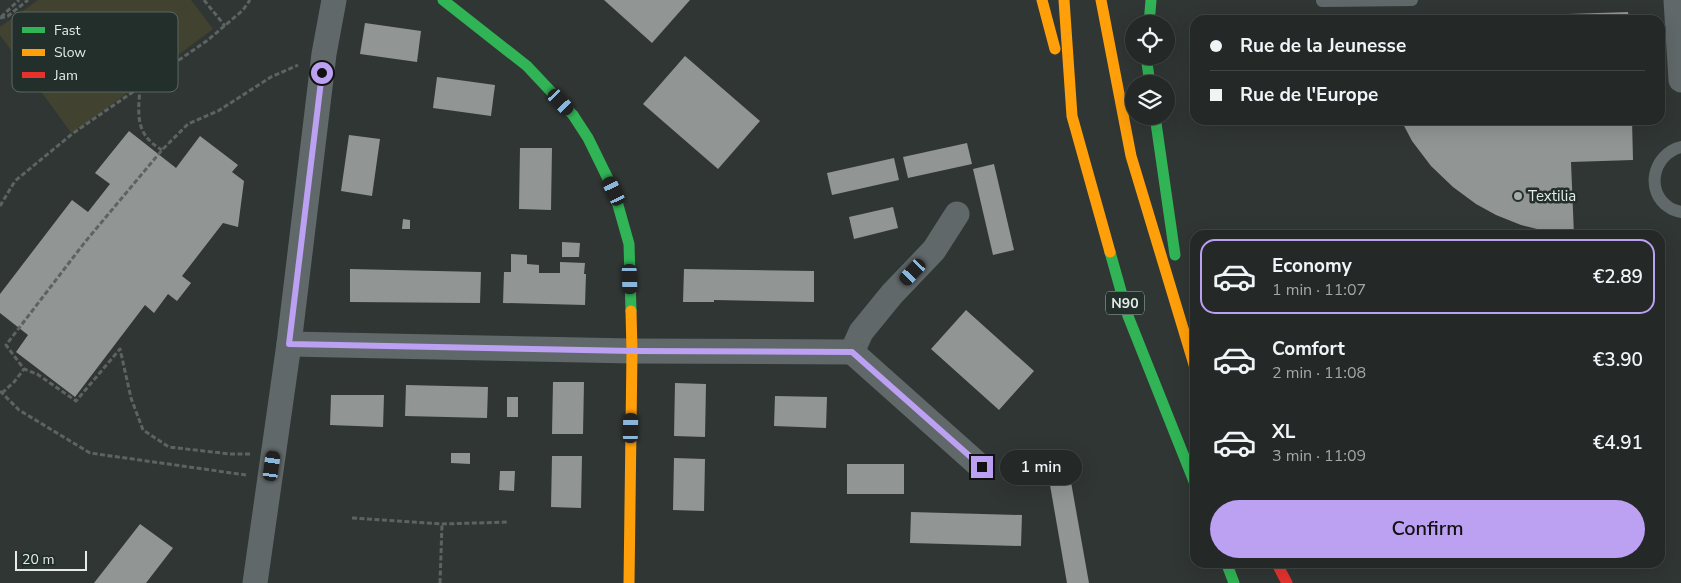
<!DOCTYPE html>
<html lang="en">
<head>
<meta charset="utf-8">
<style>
	:root { --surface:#242827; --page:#303433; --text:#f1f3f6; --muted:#a3a6a7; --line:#414444; --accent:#bca0f2 }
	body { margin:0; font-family:"Nunito Sans",sans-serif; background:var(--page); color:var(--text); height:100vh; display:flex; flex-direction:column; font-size:19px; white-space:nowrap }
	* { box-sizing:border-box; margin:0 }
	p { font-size:16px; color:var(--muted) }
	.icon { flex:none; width:28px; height:28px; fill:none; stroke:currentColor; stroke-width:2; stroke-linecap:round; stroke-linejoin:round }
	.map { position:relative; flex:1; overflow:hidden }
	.drawer { position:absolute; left:1190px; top:230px; width:475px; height:338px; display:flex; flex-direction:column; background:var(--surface); border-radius:15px; box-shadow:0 5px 20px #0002,0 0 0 1px var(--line) }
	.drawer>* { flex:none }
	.guide { position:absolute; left:1190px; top:15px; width:475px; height:110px; border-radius:15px; box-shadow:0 5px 20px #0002,0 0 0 1px var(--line); display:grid; align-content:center; height:110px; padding:0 20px; background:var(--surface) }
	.controls { position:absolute; left:1125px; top:15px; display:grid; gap:10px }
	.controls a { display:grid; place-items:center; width:50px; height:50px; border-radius:50%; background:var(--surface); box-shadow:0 5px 20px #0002,0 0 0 1px var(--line); font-size:25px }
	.scale { position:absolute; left:15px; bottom:12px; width:72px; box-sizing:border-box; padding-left:5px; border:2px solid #e4ebe9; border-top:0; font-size:14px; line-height:18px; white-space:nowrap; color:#e4ebe9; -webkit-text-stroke:4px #232f2b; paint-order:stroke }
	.end { position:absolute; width:22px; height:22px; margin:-11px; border:6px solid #bca0f2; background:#111; box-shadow:0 0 0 2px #111 }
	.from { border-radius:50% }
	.bubble { position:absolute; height:35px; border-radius:18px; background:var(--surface); box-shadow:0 5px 20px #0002,0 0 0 1px var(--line); font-size:16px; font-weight:600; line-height:35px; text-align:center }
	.car { position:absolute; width:15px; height:30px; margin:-15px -8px; border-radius:6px; box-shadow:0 0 4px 1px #0007; background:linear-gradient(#222 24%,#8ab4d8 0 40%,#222 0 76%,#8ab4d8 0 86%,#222 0) }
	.guide b { display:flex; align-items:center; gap:18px; height:48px; font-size:19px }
	.guide b+b { border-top:1px solid var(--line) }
	.guide i { width:12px; height:12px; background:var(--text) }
	ul { padding:9px 0 0; list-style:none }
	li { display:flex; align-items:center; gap:15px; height:75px; margin:0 10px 8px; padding:0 10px; border:2px solid transparent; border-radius:15px }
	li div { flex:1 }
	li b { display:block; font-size:19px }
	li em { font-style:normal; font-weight:600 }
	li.selected { border-color:var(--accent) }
	li>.icon { width:45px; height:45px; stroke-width:1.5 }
	.button { display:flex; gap:10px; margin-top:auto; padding:10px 20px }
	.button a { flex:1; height:58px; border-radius:30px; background:var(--accent); color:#111; font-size:20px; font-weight:600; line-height:58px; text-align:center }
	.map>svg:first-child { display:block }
</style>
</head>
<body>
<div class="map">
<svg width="1681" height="583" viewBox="0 0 1681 583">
	<rect width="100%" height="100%" fill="#303634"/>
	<path fill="#414230" d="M38,0H191L213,29L72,134L0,35V27Z"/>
	<g fill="#919593">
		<path d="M604,0H690L652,43Z"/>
		<path d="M1628,12L1629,20H1451V18Z"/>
		<path d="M365,23L421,31L417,62L360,54Z"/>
		<path d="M685,56L760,121L718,169L643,104Z"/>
		<path d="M437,77L495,85L491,116L433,108Z"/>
		<path d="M1401,120H1632L1633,160L1571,162L1574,235L1557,234L1521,225L1496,215L1476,204L1453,187L1431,166L1412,141Z"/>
		<path d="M129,131L176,168L200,136L238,165L232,172L244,181L238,227L223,223L182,276L191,283L177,301L168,294L154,313L145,305L75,397L16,352L28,335L0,313V294L72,200L88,212L110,184L95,173Z"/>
		<path d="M349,135L380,139L372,196L341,191Z"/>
		<path d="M967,143L972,164L908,178L903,157Z"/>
		<path d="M520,148H552L551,210L519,209Z"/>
		<path d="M894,158L899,180L832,195L827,173Z"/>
		<path d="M994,164L1014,250L993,255L973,169Z"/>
		<path d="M893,207L898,228L854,239L849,217Z"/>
		<path d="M403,219L410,220V229H402Z"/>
		<path d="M562,242L580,243L579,257H562Z"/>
		<path d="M511,254L527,255V264L539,265V273H560V262L585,263L584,274H586L585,305L503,303L504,272H511Z"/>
		<path d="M350,269L481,272L480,303L350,302Z"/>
		<path d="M684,269L814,271V302L714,300V302H683Z"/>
		<path d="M966,310L1034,371L999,410L931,349Z"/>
		<path d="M553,382H584L583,434H552Z"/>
		<path d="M675,383L706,384L705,437L674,436Z"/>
		<path d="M406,385L488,387L487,418L405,416Z"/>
		<path d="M331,395H384L383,427L330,425Z"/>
		<path d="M775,396L827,397L826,428L774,426Z"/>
		<rect x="507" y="397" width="11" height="20"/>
		<path d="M451,453H470V464L451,463Z"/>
		<path d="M552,456H582L581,508L551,507Z"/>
		<path d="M674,458L705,459L704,511L673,510Z"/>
		<rect x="847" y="464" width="57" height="30"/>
		<path d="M500,471H515L514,491L499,490Z"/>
		<path d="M1071,482L1089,583H1067L1050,485Z"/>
		<path d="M911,512L1022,515L1021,546L910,543Z"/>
		<path d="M140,524L173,548L146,583H94Z"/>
	</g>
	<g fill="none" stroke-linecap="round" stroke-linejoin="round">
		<g stroke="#5d6363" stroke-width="3" stroke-dasharray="5 2.5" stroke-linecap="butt">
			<path d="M204,0L225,26"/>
			<path d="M1,17L19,0"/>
			<path d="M0,18L8,16L28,0"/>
			<path d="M140,87C138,116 135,134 162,150"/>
			<path d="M0,206L15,181L72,134L208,40L243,10L250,0"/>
			<path d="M0,391L19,410L90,453L246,475"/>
			<path d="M2,393L14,382L24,369"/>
			<path d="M250,454H230L169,447L143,430L131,398L120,349L76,401L37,374L24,369L6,345L85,242L162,150L188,124L218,111L271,77L298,65"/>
			<path d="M352,518L442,524L509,522"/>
			<path d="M440,583L442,524"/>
		</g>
		<g stroke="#616869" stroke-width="12">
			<path d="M1322,1L1412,0"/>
			<path d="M1681,147C1653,154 1644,192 1670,208C1673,210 1677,211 1681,212"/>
		</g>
		<g stroke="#616869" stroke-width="25">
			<path d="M1676,0L1681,80"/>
			<path d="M957,214L934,250L892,294L861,332L852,352L981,467"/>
			<path d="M289,344L632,351L852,352"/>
			<path d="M255,583L289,344L324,54L334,0"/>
		</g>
		<g stroke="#30b455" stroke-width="11">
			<path d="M443,0L527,66L573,115L588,138L614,191L629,244L631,311"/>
			<path d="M1149,24L1151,0"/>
			<path d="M1146,56L1150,84"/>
			<path d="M1155,116L1175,255"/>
			<path d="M1110,252L1128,316L1195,484"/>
			<path d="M1226,562L1234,583"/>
		</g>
		<g stroke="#ff9f0a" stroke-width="11">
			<path d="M1042,0L1055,49"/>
			<path d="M1064,0L1072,116L1110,252"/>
			<path d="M1101,0L1131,156L1195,368"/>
			<path d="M629,583L632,351L631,311"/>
		</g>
		<path stroke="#e5322d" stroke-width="11" d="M1276,562L1287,583"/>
	</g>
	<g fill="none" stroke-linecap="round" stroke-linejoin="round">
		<path stroke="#bca0f2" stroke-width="6" d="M322,73L289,344L632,351L852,352L982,467"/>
	</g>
	<circle fill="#a5acaa" stroke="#232f2b" stroke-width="2" cx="1518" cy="196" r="5"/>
	<g text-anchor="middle" stroke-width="5" stroke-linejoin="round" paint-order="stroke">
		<rect fill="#232f2b" stroke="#aab3b0" stroke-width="1" x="1106" y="291.5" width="38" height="23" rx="4"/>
		<g font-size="14" font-weight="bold" fill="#e4ebe9">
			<text x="1125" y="308">N90</text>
		</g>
		<g font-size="15" fill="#e4ebe9" stroke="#232f2b" text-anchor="start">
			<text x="1528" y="201">Textilia</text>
		</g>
	</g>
	<rect x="12" y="12" width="166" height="80" rx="8" fill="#232f2b" stroke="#5d6764" stroke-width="1"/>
	<rect x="22" y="27" width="23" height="6" fill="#30b455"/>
	<rect x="22" y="49" width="23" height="7" fill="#ff9f0a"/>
	<rect x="22" y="72" width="23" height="6" fill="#e5322d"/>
	<g font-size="14" fill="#e4ebe9">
		<text x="54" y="35">Fast</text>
		<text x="54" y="57">Slow</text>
		<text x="54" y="80">Jam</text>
	</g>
</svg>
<div class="controls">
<a><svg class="icon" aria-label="locate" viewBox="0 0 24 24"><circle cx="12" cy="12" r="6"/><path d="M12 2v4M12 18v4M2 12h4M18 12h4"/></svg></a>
<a><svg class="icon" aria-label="layers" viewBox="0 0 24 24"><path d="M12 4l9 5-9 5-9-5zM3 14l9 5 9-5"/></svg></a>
</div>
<div class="scale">20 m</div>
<i class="end from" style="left:322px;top:73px"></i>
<i class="end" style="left:982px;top:467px"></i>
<div class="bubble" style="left:1000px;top:450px;width:82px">1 min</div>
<i class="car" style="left:561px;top:102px;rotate:137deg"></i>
<i class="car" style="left:614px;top:191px;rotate:335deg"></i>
<i class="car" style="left:913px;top:272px;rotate:223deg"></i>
<i class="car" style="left:630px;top:279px;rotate:178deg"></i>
<i class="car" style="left:631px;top:428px;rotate:1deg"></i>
<i class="car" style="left:272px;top:466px;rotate:8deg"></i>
<div class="guide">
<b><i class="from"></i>Rue de la Jeunesse</b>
<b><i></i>Rue de l'Europe</b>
</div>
<section class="drawer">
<ul>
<li class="selected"><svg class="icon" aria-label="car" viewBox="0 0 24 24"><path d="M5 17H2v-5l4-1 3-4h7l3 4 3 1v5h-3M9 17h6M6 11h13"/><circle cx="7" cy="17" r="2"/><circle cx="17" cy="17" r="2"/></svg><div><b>Economy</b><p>1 min · 11:07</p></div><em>€2.89</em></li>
<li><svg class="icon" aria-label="car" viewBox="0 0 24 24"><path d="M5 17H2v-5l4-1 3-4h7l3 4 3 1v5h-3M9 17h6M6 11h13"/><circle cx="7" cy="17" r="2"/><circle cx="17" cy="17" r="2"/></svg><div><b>Comfort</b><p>2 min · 11:08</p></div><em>€3.90</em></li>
<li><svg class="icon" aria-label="car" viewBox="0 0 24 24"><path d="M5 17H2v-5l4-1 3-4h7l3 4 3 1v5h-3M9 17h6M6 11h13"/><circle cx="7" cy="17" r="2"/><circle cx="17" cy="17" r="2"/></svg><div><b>XL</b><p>3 min · 11:09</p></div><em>€4.91</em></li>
</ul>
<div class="button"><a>Confirm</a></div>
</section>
</div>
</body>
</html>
